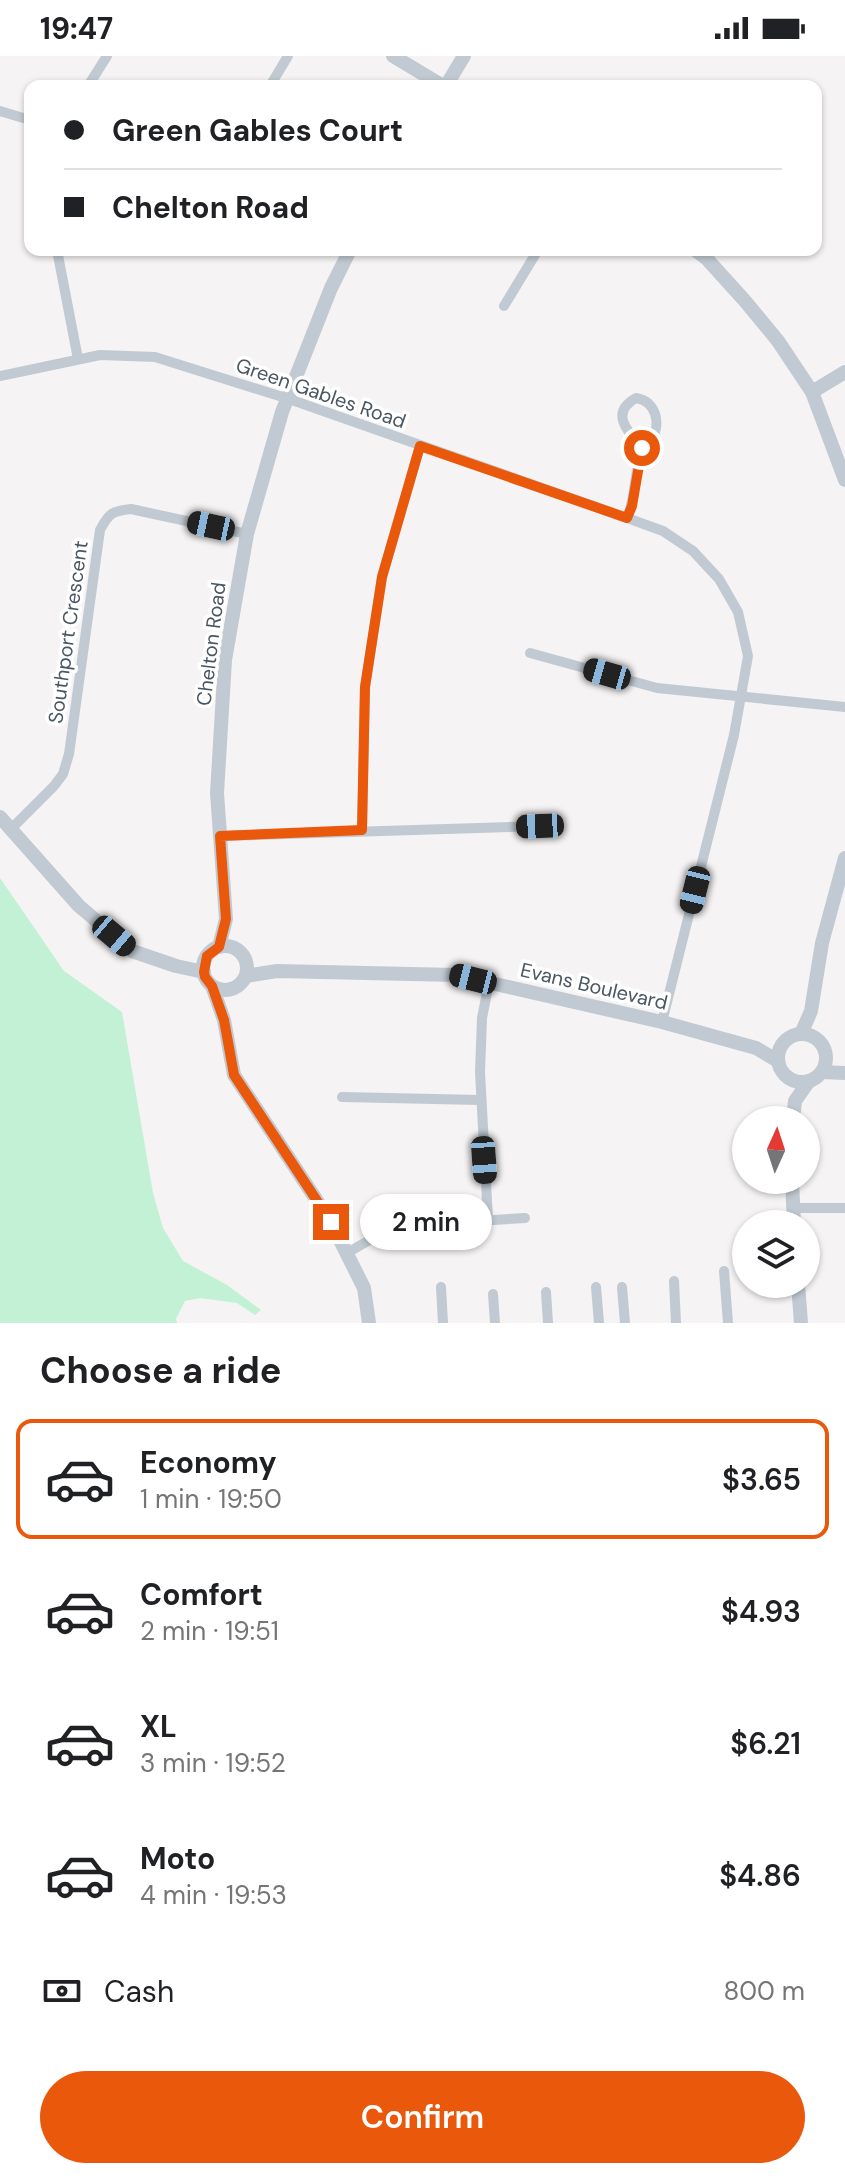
<!DOCTYPE html>
<html lang="en">
<head>
<meta charset="utf-8">
<style>
	:root { --surface:#fff; --page:#f2f2f2; --text:#202124; --muted:#757577; --line:#e0e0e0; --accent:#ea580c }
	body { margin:0; font-family:"DM Sans",sans-serif; background:var(--page); color:var(--text); height:100vh; display:flex; flex-direction:column; font-size:30px; white-space:nowrap }
	* { box-sizing:border-box; margin:0 }
	p { font-size:26px; color:var(--muted) }
	.icon { flex:none; width:44px; height:44px; fill:none; stroke:currentColor; stroke-width:2; stroke-linecap:round; stroke-linejoin:round }
	.map { position:relative; height:1267px; overflow:hidden }
	.drawer { display:flex; flex-direction:column; background:var(--surface); flex:1 }
	.drawer>* { flex:none }
	.hud { position:absolute; left:24px; top:24px; width:798px; height:176px; border-radius:16px; box-shadow:0 2px 6px #0004; display:grid; align-content:center; height:176px; padding:0 40px; background:var(--surface) }
	.needle { width:52px; rotate:3deg }
	.buttons { position:absolute; left:732px; top:1050px; display:grid; gap:16px }
	.buttons a { display:grid; place-items:center; width:88px; height:88px; border-radius:50%; background:var(--surface); box-shadow:0 2px 6px #0004; font-size:40px }
	.end { position:absolute; width:36px; height:36px; margin:-18px; border:10px solid #ea580c; background:#fff; box-shadow:0 0 0 4px #fff }
	.from { border-radius:50% }
	.bubble { position:absolute; height:56px; border-radius:28px; background:var(--surface); box-shadow:0 2px 6px #0004; font-size:26px; font-weight:600; line-height:56px; text-align:center }
	.car { position:absolute; width:24px; height:48px; margin:-24px -12px; border-radius:10px; box-shadow:0 0 6px 2px #0007; background:linear-gradient(#222 24%,#8ab4d8 0 40%,#222 0 76%,#8ab4d8 0 86%,#222 0) }
	.hud b { display:flex; align-items:center; gap:28px; height:76px; font-size:30px }
	.hud b+b { border-top:2px solid var(--line) }
	.hud i { width:20px; height:20px; background:var(--text) }
	ul { padding:0; list-style:none }
	li { display:flex; align-items:center; gap:24px; height:120px; margin:0 16px 12px; padding:0 24px; border:4px solid transparent; border-radius:16px }
	li div { flex:1 }
	li b { display:block; font-size:30px }
	li em { font-style:normal; font-weight:600 }
	li.on { border-color:var(--accent) }
	li>.icon { width:72px; height:72px; stroke-width:1.5 }
	h2 { padding:0 40px; font-size:36px; line-height:96px }
	.pay { display:flex; align-items:center; gap:20px; height:88px; padding:0 40px; font-size:30px }
	.pay p { margin-inline-start:auto }
	.primary-button { display:flex; gap:16px; margin-top:auto; padding:16px 40px }
	.primary-button a { flex:1; height:92px; border-radius:48px; background:var(--accent); color:#fff; font-size:32px; font-weight:600; line-height:92px; text-align:center }
	.status { display:flex; justify-content:space-between; align-items:center; height:56px; padding:0 40px; background:var(--surface); direction:ltr }
	.status svg { height:22px; fill:currentColor }
	.map>svg:first-child { display:block }
</style>
</head>
<body>
<div class="status"><b>19:47</b><svg viewBox="0 0 49 12"><path d="M0 12V9h3v3zM5 12V6h3v6zM10 12V3h3v9zM15 12V0h3v12zM26 1h20v11H26zM47 4h2v5h-2z"/></svg></div>
<div class="map">
<svg width="845" height="1267" viewBox="0 0 845 1267">
	<rect width="100%" height="100%" fill="#f5f3f3"/>
	<path fill="#c3f1d5" d="M0,822L64,915L122,956L153,1137L163,1172L183,1205L227,1229L261,1254L255,1259L237,1247L200,1242L185,1245L176,1263L177,1267H0Z"/>
	<g fill="none" stroke-linecap="round" stroke-linejoin="round">
		<g stroke="#c1cad2" stroke-width="10">
			<path d="M88,30L107,0"/>
			<path d="M270,30L288,0"/>
			<path d="M0,55L30,64"/>
			<path d="M57,194L78,303"/>
			<path d="M504,250L538,194"/>
			<path d="M0,320L100,299L155,301L289,343L605,454L663,475L693,495L719,523L738,556L748,600L734,679L662,966"/>
			<path d="M627,462C636,441 634,416 642,395C645,387 645,392 650,386C662,370 657,345 636,342C609,357 628,376 642,392"/>
			<path d="M530,597L657,632L845,651"/>
			<path d="M11,773L54,730L63,718L69,698L100,474C109,457 112,455 131,453L247,478"/>
			<path d="M362,774L365,631L382,521L420,390"/>
			<path d="M220,780L540,770"/>
			<path d="M342,1041L480,1044"/>
			<path d="M793,1152H845"/>
			<path d="M488,1164L480,1016L482,962L489,927"/>
			<path d="M347,1197L394,1170L525,1162"/>
			<path d="M724,1215L728,1267"/>
			<path d="M674,1225L676,1267"/>
			<path d="M441,1231L443,1267"/>
			<path d="M596,1231L599,1267"/>
			<path d="M622,1231L625,1267"/>
			<path d="M546,1236L548,1267"/>
			<path d="M493,1238L495,1267"/>
		</g>
		<g stroke="#c1cad2" stroke-width="14">
			<path d="M393,0L443,30"/>
			<path d="M446,30L464,0"/>
			<path d="M695,194L707,203L745,245L778,285L812,336L845,424"/>
			<path d="M812,336L845,316"/>
			<path d="M0,761L79,850L132,895L176,910L204,916"/>
			<circle cx="225" cy="912" r="22"/>
			<path d="M219,891L226,863L217,737L225,604L247,478L282,356L331,232L350,194"/>
			<path d="M246,920L277,915L456,919L662,966L756,992L778,1005"/>
			<path d="M212,930L224,964L234,1019L331,1166L364,1232L369,1267"/>
			<path d="M801,978L811,955L822,887L845,802"/>
			<circle cx="802" cy="1002" r="24"/>
			<path d="M822,1016L845,1017"/>
			<path d="M793,1064L795,1045L809,1025"/>
			<path d="M792,1124L794,1168"/>
			<path d="M798,1228L801,1267"/>
		</g>
	</g>
	<g fill="none" stroke-linecap="round" stroke-linejoin="round">
		<path stroke="#ea580c" stroke-width="10" d="M331,1166L234,1019L224,964L212,930L205,921L204,916L207,900L219,891L226,863L220,780L362,774L365,631L382,521L420,390L627,462L632,450L642,392"/>
	</g>
	<g text-anchor="middle" stroke-width="7" stroke-linejoin="round" paint-order="stroke">
		<g font-size="20" fill="#4a5661" stroke="#fff">
			<text transform="translate(321 337) rotate(19)" y="7">Green Gables Road</text>
			<text transform="translate(68 576) rotate(-82)" y="7">Southport Crescent</text>
			<text transform="translate(211 588) rotate(-83)" y="7">Chelton Road</text>
			<text transform="translate(594 930) rotate(13)" y="7">Evans Boulevard</text>
		</g>
	</g>
</svg>
<div class="buttons">
<a><svg class="needle" viewBox="-14 -14 28 28"><path d="M0-13l5 13h-10z" fill="#e53935"/><path d="M0 13l5-13h-10z" fill="#757577"/></svg></a>
<a><svg class="icon" aria-label="layers" viewBox="0 0 24 24"><path d="M12 4l9 5-9 5-9-5zM3 14l9 5 9-5"/></svg></a>
</div>
<i class="end from" style="left:642px;top:392px"></i>
<i class="end" style="left:331px;top:1166px"></i>
<div class="bubble" style="left:360px;top:1138px;width:132px">2 min</div>
<i class="car" style="left:211px;top:470px;rotate:282deg"></i>
<i class="car" style="left:607px;top:618px;rotate:286deg"></i>
<i class="car" style="left:540px;top:770px;rotate:268deg"></i>
<i class="car" style="left:695px;top:834px;rotate:194deg"></i>
<i class="car" style="left:114px;top:880px;rotate:130deg"></i>
<i class="car" style="left:473px;top:923px;rotate:284deg"></i>
<i class="car" style="left:484px;top:1104px;rotate:176deg"></i>
<div class="hud">
<b><i class="from"></i>Green Gables Court</b>
<b><i></i>Chelton Road</b>
</div>
</div>
<section class="drawer">
<h2>Choose a ride</h2>
<ul>
<li class="on"><svg class="icon" aria-label="car" viewBox="0 0 24 24"><path d="M5 17H2v-5l4-1 3-4h7l3 4 3 1v5h-3M9 17h6M6 11h13"/><circle cx="7" cy="17" r="2"/><circle cx="17" cy="17" r="2"/></svg><div><b>Economy</b><p>1 min · 19:50</p></div><em>$3.65</em></li>
<li><svg class="icon" aria-label="car" viewBox="0 0 24 24"><path d="M5 17H2v-5l4-1 3-4h7l3 4 3 1v5h-3M9 17h6M6 11h13"/><circle cx="7" cy="17" r="2"/><circle cx="17" cy="17" r="2"/></svg><div><b>Comfort</b><p>2 min · 19:51</p></div><em>$4.93</em></li>
<li><svg class="icon" aria-label="car" viewBox="0 0 24 24"><path d="M5 17H2v-5l4-1 3-4h7l3 4 3 1v5h-3M9 17h6M6 11h13"/><circle cx="7" cy="17" r="2"/><circle cx="17" cy="17" r="2"/></svg><div><b>XL</b><p>3 min · 19:52</p></div><em>$6.21</em></li>
<li><svg class="icon" aria-label="car" viewBox="0 0 24 24"><path d="M5 17H2v-5l4-1 3-4h7l3 4 3 1v5h-3M9 17h6M6 11h13"/><circle cx="7" cy="17" r="2"/><circle cx="17" cy="17" r="2"/></svg><div><b>Moto</b><p>4 min · 19:53</p></div><em>$4.86</em></li>
</ul>
<div class="pay"><svg class="icon" aria-label="cash" viewBox="0 0 24 24"><path d="M3 7h18v10H3z"/><circle cx="12" cy="12" r="2"/></svg>Cash<p>800 m</p></div>
<div class="primary-button"><a>Confirm</a></div>
</section>
</body>
</html>
